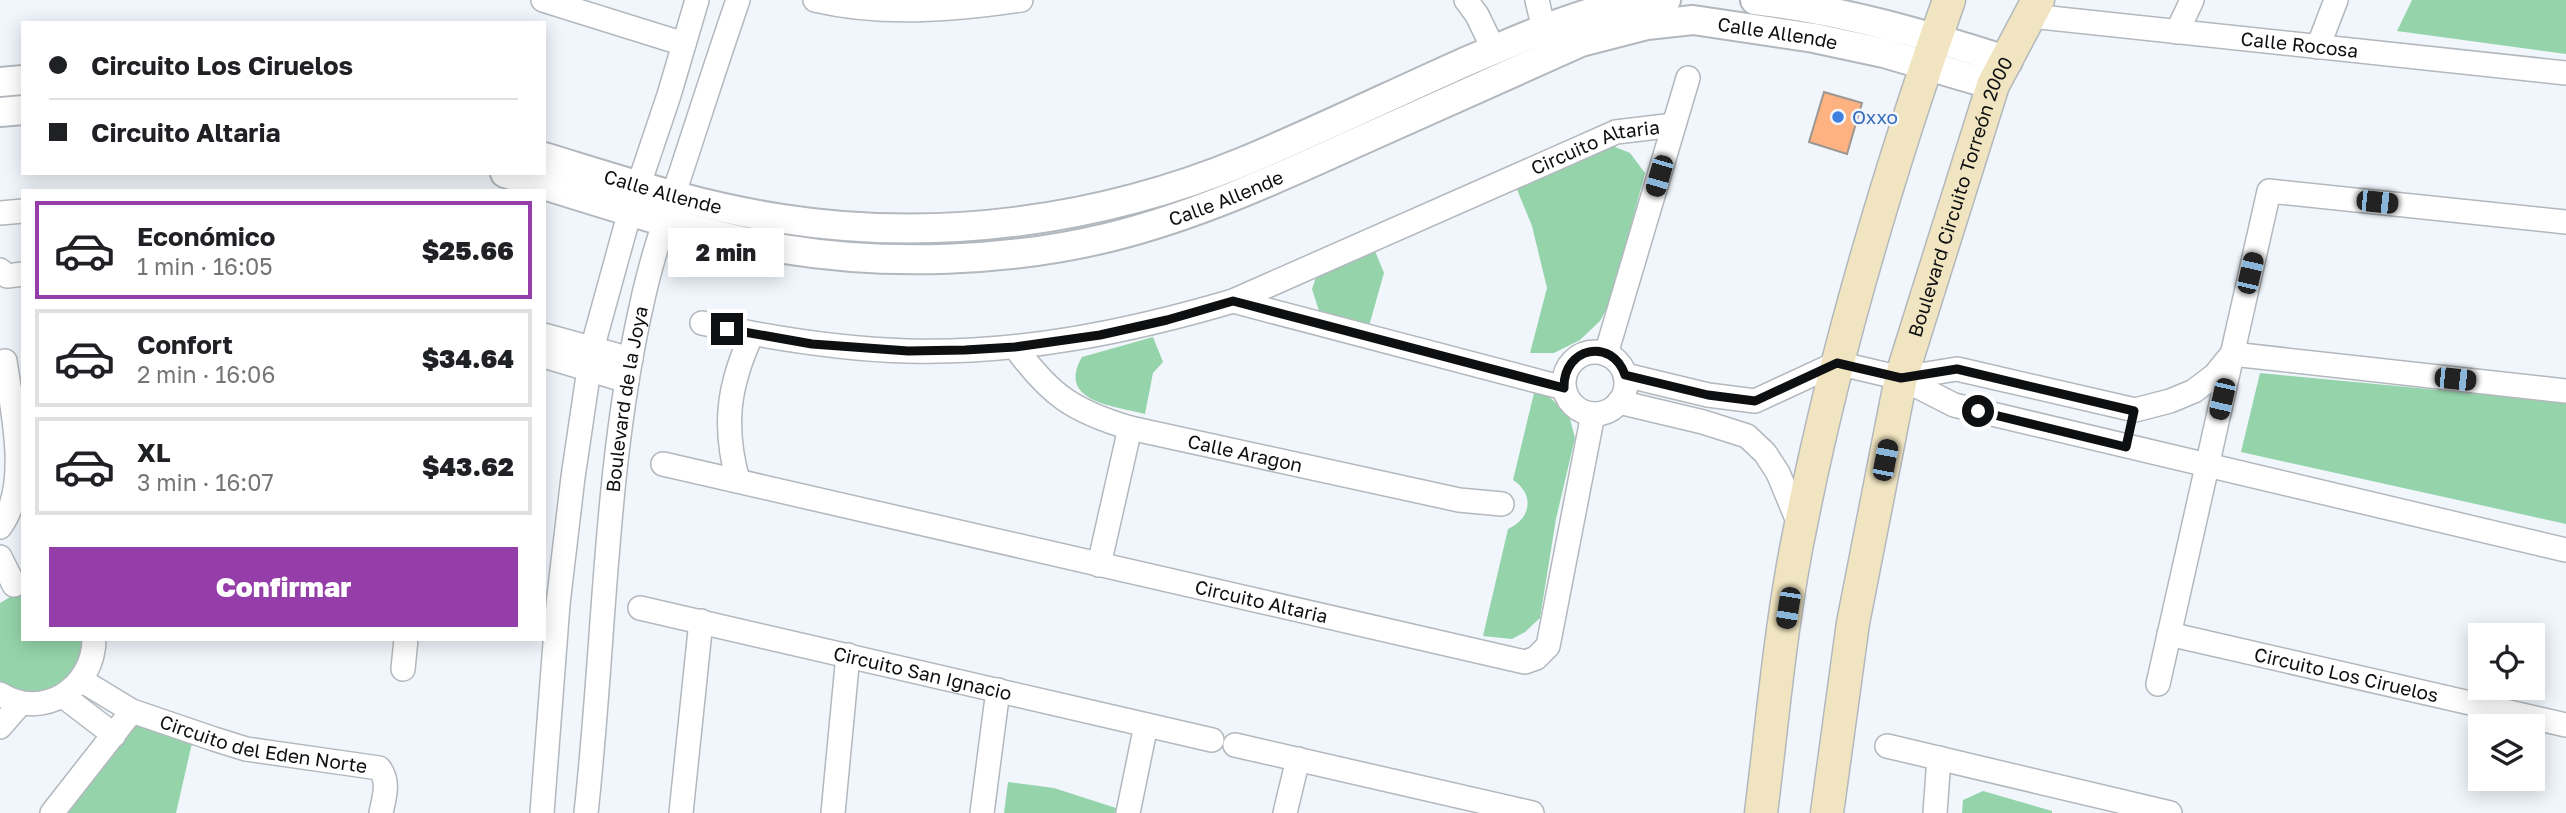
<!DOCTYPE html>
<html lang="es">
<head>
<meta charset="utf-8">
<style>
	:root { --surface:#fff; --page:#f2f2f2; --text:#202124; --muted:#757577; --line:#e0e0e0; --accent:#953da9 }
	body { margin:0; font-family:"Golos Text",sans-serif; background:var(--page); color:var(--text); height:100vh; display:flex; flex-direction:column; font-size:26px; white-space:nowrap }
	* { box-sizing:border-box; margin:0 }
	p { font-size:23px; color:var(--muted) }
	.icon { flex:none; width:38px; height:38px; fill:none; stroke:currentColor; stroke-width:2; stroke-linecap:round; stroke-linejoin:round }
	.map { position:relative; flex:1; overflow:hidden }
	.sheet { position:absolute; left:21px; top:189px; width:525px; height:452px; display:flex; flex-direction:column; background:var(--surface); border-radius:0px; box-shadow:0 4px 18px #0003 }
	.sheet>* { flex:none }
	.hud { position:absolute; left:21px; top:21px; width:525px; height:154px; border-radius:0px; box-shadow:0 4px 18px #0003; display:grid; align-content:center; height:154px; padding:0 28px; background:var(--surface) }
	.tools { position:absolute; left:2468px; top:623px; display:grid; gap:14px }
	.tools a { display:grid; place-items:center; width:77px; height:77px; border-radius:0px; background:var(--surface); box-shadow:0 4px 18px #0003; font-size:35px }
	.end { position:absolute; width:32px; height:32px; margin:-16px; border:9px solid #0d0f10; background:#fff; box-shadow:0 0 0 4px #fff }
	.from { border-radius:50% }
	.bubble { position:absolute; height:49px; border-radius:0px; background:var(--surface); box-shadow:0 4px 18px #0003; font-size:23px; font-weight:800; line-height:49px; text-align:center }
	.car { position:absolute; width:21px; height:42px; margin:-21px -10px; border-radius:9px; box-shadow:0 0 5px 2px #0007; background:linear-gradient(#222 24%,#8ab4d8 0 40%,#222 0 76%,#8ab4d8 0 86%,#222 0) }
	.hud b { display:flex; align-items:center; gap:24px; height:66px; font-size:26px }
	.hud b+b { border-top:2px solid var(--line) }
	.hud i { width:18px; height:18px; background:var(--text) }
	ul { padding:12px 0 0; list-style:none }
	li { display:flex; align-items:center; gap:21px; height:98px; margin:0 14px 10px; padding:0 14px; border:4px solid var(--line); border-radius:0px }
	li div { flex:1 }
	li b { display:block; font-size:26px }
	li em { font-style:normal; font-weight:800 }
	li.on { border-color:var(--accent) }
	li>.icon { width:63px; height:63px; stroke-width:1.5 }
	.primary-button { display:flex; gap:14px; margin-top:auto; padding:14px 28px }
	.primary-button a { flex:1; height:80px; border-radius:0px; background:var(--accent); color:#fff; font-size:28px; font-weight:800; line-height:80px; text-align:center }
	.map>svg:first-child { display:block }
</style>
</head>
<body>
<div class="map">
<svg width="2566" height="813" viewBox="0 0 2566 813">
	<rect width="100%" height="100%" fill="#f1f6fc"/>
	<g fill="#95d4ab">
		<path d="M2412,0H2566V54L2397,31Z"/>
		<path d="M1613,146L1630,153L1645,173L1611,301L1600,321L1580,340L1554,353H1530L1547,288L1532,226L1516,187Z"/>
		<path d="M1373,246L1384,273L1369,326L1319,311L1312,289L1318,271Z"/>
		<path d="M1153,337L1163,362L1153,373L1145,414C1115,406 1056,402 1082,357Z"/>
		<path d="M2260,373L2566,402V524L2241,452Z"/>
		<path d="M1534,393L1547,395L1563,409L1570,419L1575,438L1556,519L1540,618L1525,632L1512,639L1483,636L1508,529C1531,519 1535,494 1513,480Z"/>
		<path d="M23,593V639H84C83,646 83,655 80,661C63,693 30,702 0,681V603L15,594Z"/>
		<path d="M137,723L192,743L176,813H62Z"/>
		<path d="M1008,782L1054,788L1116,808L1115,813H1004Z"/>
		<path d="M1983,791L2052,811V813H1962L1963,800Z"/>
	</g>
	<path fill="#feb282" stroke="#9d9793" stroke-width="2" d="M1824,92L1862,103L1847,154L1809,142Z"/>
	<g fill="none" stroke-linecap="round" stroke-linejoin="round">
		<defs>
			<g id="minor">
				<path d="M543,0L684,44"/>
				<path d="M815,0C883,16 952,10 1021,0"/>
				<path d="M1466,0L1477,15L1494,50"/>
				<path d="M1537,0L1544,30"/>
				<path id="s1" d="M2031,16L2566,73"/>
				<path d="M2177,32L2192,0"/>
				<path d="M2318,47L2336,0"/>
				<path d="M0,213L23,211"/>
				<path d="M0,270L7,276L23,274"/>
				<path d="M1233,301L1564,388"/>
				<path id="s2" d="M702,323C770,338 839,349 908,351C1019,354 1128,332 1233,301L1616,132L1674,125"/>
				<path d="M544,335L631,359"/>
				<path id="s3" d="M1015,347C1050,395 1073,411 1130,428L1459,500L1502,504"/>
				<circle cx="1595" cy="383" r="31"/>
				<path d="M1606,354L1688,78"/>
				<path d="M544,356L627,381"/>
				<path d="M1625,375L1708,395L1755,401L1837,363L1901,378L1954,405L2566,550"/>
				<path d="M1901,378L1957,369L2135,410L2170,401L2194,391L2215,375L2232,354L2566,391"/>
				<path d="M1619,402L1703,422L1747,436L1765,453L1778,473L1800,526"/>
				<path id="s4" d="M663,464L1525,662L1536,658L1548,646L1593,414"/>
				<path d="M738,481C723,426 728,386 752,334"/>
				<path d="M0,527C31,486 12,409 5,361"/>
				<path d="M0,557L14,585"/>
				<path d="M1099,565L1130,428"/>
				<path id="s5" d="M640,608L1212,740"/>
				<path id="s6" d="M2169,634L2566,725"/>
				<path d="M403,669L406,639"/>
				<path id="s7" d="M81,680L132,711L214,739L246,749L379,768C390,781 384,798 381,813"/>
				<path d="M2158,684L2269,191L2566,222"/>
				<path d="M0,694C43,721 94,688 94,639"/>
				<path d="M63,696L114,735"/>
				<path d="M0,727L21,703"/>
				<path d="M1235,745L1532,813"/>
				<path d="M1887,746L2170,813"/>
				<path d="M52,813L132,711"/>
				<path d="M542,813L558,604L573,477L592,349L630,211L669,95L697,0"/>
				<path id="s8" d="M586,813C605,643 604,470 642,303C652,256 668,211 683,166C701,111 719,55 738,0"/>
				<path d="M681,813L701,621"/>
				<path d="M833,813L848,655"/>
				<path d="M982,813L998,690"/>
				<path d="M1128,813L1146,725"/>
				<path d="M1285,813L1298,759"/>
				<path d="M1935,813L1939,758"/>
			</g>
			<g id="tertiary">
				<path d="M1755,0C1842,10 1924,34 2008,61"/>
				<path d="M0,82L23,80"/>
				<path d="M0,112L23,110"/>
				<path id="s9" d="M544,157C623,181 701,207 783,219C938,243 1100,221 1245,161C1319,130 1391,95 1465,62C1508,44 1552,24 1597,11C1619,5 1643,3 1666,0"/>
				<path id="s10" d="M505,173C597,201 689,233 784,249C888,266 1008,262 1110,237C1195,216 1274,180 1353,144C1429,110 1505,76 1581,42L1647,25L1693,20L1814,38L1884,53L1993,85"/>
			</g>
			<g id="secondary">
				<path d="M1761,813C1773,717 1781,619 1801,524C1836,347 1889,171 1949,0"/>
				<path id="s11" d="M1827,813L1853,623L1901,378L1993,85L2038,0"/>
			</g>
		</defs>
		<use href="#minor" stroke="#b2b8bd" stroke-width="26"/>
		<use href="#tertiary" stroke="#b2b8bd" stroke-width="32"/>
		<use href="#secondary" stroke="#b2b8bd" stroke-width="35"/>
		<use href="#minor" stroke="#fff" stroke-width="23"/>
		<use href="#tertiary" stroke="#fff" stroke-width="28"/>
		<use href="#secondary" stroke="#f1e5c1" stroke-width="32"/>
	</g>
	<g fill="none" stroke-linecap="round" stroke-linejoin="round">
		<path stroke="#0d0f10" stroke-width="9" d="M727,329L812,344L908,351L965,350L1015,347L1100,335L1167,320L1233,301L1564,388C1563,347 1612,337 1625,375L1708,395L1755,401L1837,363L1901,378L1957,369L2134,411L2126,447L1978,411"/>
	</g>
	<circle fill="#3f7fe0" stroke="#f1f6fc" stroke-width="2.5" cx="1838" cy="117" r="7"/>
	<g text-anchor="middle" stroke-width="5" stroke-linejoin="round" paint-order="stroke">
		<g font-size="19" fill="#0d0f10" stroke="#f1f6fc">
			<text dy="7" stroke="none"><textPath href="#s10" startOffset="1328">Calle Allende</textPath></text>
			<text dy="7" stroke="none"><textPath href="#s1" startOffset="270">Calle Rocosa</textPath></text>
			<text dy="7" stroke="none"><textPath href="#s2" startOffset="933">Circuito Altaria</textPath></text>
			<text dy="7" stroke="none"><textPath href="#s9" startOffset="124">Calle Allende</textPath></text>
			<text dy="7" stroke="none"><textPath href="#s10" startOffset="740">Calle Allende</textPath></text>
			<text dy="7" stroke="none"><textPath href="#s11" startOffset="632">Boulevard Circuito Torreón 2000</textPath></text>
			<text dy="7" stroke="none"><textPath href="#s8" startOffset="416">Boulevard de la Joya</textPath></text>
			<text dy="7" stroke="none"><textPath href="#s3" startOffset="262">Calle Aragon</textPath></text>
			<text dy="7" stroke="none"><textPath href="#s4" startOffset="614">Circuito Altaria</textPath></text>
			<text dy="7" stroke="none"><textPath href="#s5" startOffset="290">Circuito San Ignacio</textPath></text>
			<text dy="7" stroke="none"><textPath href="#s6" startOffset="182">Circuito Los Ciruelos</textPath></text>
			<text dy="7" stroke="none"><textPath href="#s7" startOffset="196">Circuito del Eden Norte</textPath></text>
		</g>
		<g font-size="19" fill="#366cbe" stroke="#f1f6fc" text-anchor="start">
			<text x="1852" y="124">Oxxo</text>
		</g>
	</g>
</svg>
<div class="tools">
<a><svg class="icon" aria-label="locate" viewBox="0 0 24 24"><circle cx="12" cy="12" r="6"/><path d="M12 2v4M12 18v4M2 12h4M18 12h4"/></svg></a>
<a><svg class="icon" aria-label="layers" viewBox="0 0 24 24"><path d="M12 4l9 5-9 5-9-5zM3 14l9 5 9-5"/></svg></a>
</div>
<i class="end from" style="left:1978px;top:411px"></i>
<i class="end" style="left:727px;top:329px"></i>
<div class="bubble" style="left:668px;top:228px;width:116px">2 min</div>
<i class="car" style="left:1659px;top:176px;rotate:196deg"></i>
<i class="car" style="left:2377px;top:202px;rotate:96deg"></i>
<i class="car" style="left:2250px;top:273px;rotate:13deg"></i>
<i class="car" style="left:2455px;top:379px;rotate:96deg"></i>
<i class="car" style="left:2222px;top:399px;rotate:193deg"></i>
<i class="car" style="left:1885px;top:460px;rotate:11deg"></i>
<i class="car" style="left:1788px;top:608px;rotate:189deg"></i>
<div class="hud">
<b><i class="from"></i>Circuito Los Ciruelos</b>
<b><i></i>Circuito Altaria</b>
</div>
<section class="sheet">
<ul>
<li class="on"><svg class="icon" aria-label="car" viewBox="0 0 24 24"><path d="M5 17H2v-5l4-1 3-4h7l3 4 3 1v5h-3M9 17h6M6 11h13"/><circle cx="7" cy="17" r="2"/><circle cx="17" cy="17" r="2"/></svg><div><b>Económico</b><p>1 min · 16:05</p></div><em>$25.66</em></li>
<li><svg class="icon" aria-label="car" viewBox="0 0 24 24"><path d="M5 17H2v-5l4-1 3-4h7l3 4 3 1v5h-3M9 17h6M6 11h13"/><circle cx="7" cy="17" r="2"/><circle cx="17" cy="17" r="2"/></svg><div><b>Confort</b><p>2 min · 16:06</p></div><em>$34.64</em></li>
<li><svg class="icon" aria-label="car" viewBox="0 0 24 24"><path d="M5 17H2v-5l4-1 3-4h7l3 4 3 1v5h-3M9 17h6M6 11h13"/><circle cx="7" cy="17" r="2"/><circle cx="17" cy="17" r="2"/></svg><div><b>XL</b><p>3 min · 16:07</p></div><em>$43.62</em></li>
</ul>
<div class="primary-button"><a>Confirmar</a></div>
</section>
</div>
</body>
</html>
